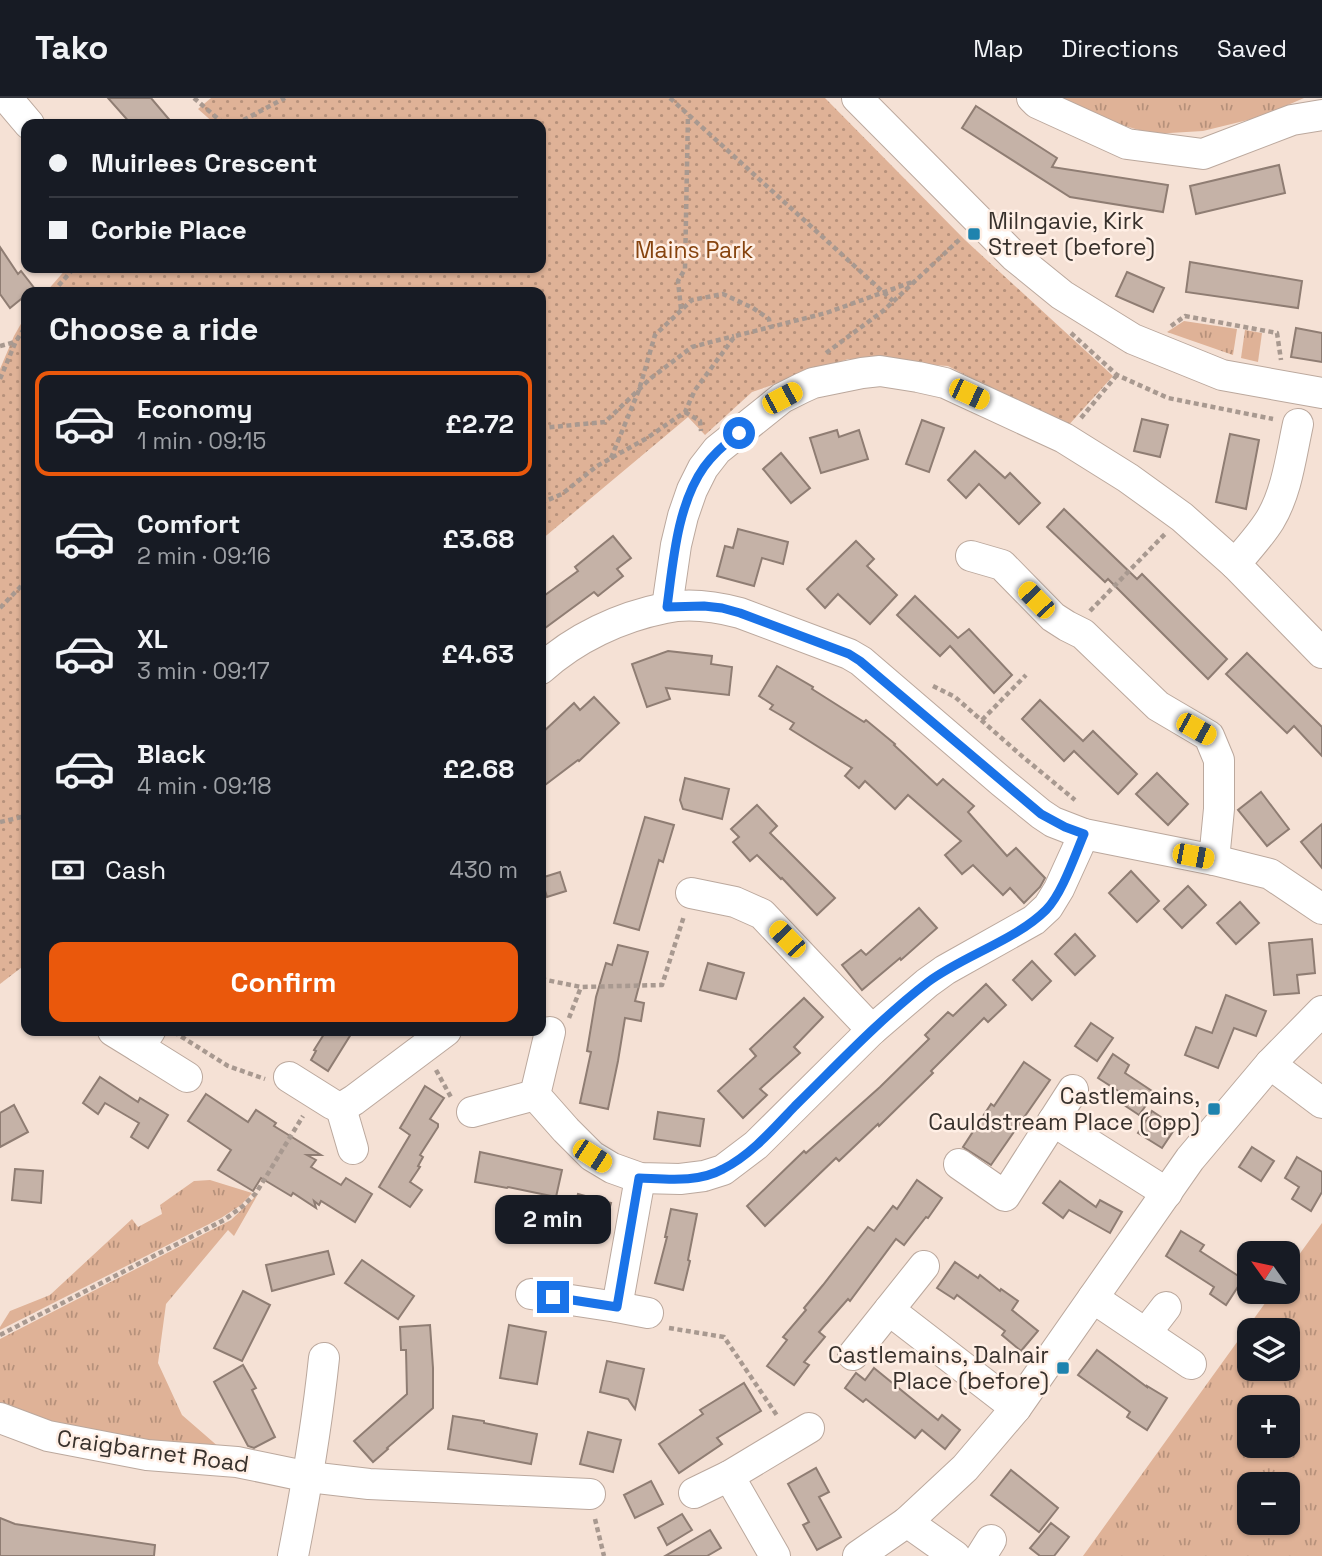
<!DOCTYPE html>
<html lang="en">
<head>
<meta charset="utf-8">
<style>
	:root { --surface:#171b24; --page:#20242c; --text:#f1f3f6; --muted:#9ea1a6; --line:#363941; --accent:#ea580c }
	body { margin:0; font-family:"Space Grotesk",sans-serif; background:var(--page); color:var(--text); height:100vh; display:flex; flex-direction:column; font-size:26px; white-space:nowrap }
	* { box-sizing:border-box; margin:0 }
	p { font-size:23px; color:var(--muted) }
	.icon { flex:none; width:38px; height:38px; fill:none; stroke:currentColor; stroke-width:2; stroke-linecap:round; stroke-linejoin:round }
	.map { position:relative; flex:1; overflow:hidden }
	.panel { position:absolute; left:21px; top:189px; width:525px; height:749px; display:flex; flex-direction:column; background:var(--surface); border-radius:14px; box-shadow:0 2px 5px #0004 }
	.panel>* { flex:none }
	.top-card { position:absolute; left:21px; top:21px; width:525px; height:154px; border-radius:14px; box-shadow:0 2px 5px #0004; display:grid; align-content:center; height:154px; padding:0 28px; background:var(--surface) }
	.needle { width:46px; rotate:303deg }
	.controls { position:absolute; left:1237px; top:1143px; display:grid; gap:14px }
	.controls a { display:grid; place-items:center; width:63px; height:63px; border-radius:14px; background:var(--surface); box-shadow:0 2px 5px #0004; font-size:35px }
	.end { position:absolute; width:32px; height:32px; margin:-16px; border:9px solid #1a73e8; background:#fff; box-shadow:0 0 0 4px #fff }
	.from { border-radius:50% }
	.bubble { position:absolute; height:49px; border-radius:14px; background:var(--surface); box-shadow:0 2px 5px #0004; font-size:23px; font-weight:700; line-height:49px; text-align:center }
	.car { position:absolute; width:21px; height:42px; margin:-21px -10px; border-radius:9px; box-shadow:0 0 5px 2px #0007; background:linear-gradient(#f5c518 24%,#345 0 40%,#f5c518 0 76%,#345 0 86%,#f5c518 0) }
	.top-card b { display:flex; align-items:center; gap:24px; height:66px; font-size:26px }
	.top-card b+b { border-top:2px solid var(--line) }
	.top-card i { width:18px; height:18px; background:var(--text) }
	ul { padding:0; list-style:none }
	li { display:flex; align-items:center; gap:21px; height:105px; margin:0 14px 10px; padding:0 14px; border:4px solid transparent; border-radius:14px }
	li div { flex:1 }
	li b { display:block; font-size:26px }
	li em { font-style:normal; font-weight:700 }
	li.on { border-color:var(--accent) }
	li>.icon { width:63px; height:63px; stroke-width:1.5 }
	h2 { padding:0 28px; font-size:32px; line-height:84px }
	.pay { display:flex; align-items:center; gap:18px; height:77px; padding:0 28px; font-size:26px }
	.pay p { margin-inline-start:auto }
	.cta { display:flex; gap:14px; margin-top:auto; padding:14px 28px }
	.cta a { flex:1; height:80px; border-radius:14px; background:var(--accent); color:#fff; font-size:28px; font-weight:700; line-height:80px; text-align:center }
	header { display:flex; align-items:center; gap:42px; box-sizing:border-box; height:98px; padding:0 35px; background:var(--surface); border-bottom:2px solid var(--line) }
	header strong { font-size:33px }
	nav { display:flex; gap:38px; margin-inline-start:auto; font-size:24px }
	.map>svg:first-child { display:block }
</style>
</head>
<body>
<header>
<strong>Tako</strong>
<nav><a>Map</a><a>Directions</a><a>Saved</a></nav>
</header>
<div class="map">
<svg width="1322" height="1458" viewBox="0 0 1322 1458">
	<defs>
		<pattern id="grass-tufts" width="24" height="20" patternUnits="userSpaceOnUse" patternTransform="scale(1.75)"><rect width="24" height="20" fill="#dfb297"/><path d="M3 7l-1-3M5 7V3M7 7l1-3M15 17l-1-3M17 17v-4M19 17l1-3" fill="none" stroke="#b6917b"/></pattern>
		<pattern id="park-dots" width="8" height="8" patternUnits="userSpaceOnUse" patternTransform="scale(1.75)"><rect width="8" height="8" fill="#dfb297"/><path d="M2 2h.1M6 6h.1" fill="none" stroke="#b6917b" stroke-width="1.8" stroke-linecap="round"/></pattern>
	</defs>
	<rect width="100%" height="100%" fill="#f5e1d5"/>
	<g fill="url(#grass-tufts)" fill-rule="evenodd">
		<path d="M1057,0H1304L1260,19L1203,33L1153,36L1097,20Z"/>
		<path d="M1184,223L1237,231L1233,257L1167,234Z"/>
		<path d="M1245,232L1262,235L1258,264L1241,260Z"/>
		<path d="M210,1082L252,1095L241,1107L221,1120L0,1232V1229L10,1213L50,1197L132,1121L138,1129L162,1116L160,1107L194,1083Z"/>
		<path d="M258,1096L234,1138L228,1132L166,1206L158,1265L182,1317L220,1350L141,1346L0,1313V1241L231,1122Z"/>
		<path d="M1322,1125V1458H1083L1273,1194H1288V1172ZM1250,1232H1288V1270H1250ZM1250,1309H1288V1348H1250ZM1250,1386H1288V1424H1250Z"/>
	</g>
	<g fill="url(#park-dots)">
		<path d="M211,0H825L965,142L1113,278L1066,330L948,268L848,261L752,294L705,337L688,319L541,442V194H46L67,170H541V26H215L198,11Z"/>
		<path d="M26,217V866L0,886V271L14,238Z"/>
	</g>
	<g fill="#c5b2a7" stroke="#8f7d73" stroke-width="2">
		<path d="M108,0H151L173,26H131Z"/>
		<path d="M976,8L1057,60L1052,69L1168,87L1163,114L1070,99L962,30Z"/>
		<path d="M1279,67L1285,95L1196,116L1190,88Z"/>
		<path d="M0,149L18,176L21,173L35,191L31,194H26V197L10,210L0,196Z"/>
		<path d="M1190,164L1302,183L1298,210L1186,194Z"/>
		<path d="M1127,174L1164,190L1153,214L1116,198Z"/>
		<path d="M1296,230L1322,235V264L1291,259Z"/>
		<path d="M1142,321L1168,327L1160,359L1134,353Z"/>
		<path d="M922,322L944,330L929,374L906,366Z"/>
		<path d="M837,332L839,339L859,332L868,361L821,375L810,340Z"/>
		<path d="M1230,336L1259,342L1246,411L1216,404Z"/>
		<path d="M975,353L1005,380L1010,375L1040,405L1019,426L979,386L966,400L948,382Z"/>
		<path d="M781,355L810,390L791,405L763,371Z"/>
		<path d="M1064,411L1137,481L1142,476L1227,561L1208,581L1108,481L1105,484L1047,429Z"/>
		<path d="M738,431L788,444L783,466L762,460L754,488L717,478L725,448L733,450Z"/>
		<path d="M613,438L631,460L617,471L623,478L598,498L594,494L541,533V500L578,473L575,469Z"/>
		<path d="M856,443L874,461L867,468L897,497L870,526L838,496L825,510L807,491Z"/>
		<path d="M915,498L958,540L969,531L1012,577L994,595L950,548L940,558L897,517Z"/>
		<path d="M668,553L712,558L711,566L732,569L729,597L666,590L670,601L647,609L632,566Z"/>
		<path d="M1247,555L1322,629V658L1294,628L1287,635L1226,576Z"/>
		<path d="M777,568L813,589L812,591L864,624L866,622L895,646L894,647L937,687L943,681L974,708L968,714L1007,758L1016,750L1045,780L1040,789L1024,805L1010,790L1003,797L973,767L962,776L945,757L961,743L908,697L895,711L865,683L859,690L845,678L852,670L790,631L794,625L770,611L773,607L759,598Z"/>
		<path d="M594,599L619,625L579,663L578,662L541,690V636L574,605L580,612Z"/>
		<path d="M1040,602L1083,643L1093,633L1137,676L1118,696L1074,653L1064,663L1022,621Z"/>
		<path d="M1157,675L1188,706L1168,727L1136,696Z"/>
		<path d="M685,680L729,691L722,721L683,711L680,702Z"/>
		<path d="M1261,694L1289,731L1267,748L1238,712Z"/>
		<path d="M757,707L777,728L770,735L835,800L817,817L782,780L781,781L757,757L750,763L733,744L739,739L731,731Z"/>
		<path d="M645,719L674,727L663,764L659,762L639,832L614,825Z"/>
		<path d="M1322,726V770L1301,744Z"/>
		<path d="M1131,773L1159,803L1137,824L1109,795Z"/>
		<path d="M560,774L566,793L547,799L541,780Z"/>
		<path d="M1188,788L1206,807L1182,830L1164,811Z"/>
		<path d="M1240,804L1259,825L1236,846L1217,825Z"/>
		<path d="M919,810L937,830L901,862L900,860L862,892L842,867L861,852L866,857Z"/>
		<path d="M1075,836L1095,858L1075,877L1055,856Z"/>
		<path d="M1312,841L1315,875L1297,877L1299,895L1274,897L1269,845Z"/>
		<path d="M618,847L648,854L635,903L644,905L641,923L625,920L618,963L608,1011L580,1005L591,954L587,953L596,899L606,865L612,867Z"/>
		<path d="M1032,863L1051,883L1032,902L1013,882Z"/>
		<path d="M708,865L744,875L736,901L700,892Z"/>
		<path d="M986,886L1006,907L988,924L984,920L931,973L933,975L879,1028L878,1026L839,1063L836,1060L765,1128L747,1108L804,1053L806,1055L880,989L929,941L925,937L948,914L953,918Z"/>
		<path d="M1226,897L1266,913L1256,938L1234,930L1218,970L1185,957L1196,929L1212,935Z"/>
		<path d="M804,900L823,919L794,949L800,955L760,991L767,997L743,1020L718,993L756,958L750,951Z"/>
		<path d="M1091,925L1113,940L1097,963L1075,948Z"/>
		<path d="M326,933H353L328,973L311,962L316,953L314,952Z"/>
		<path d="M1113,956L1129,967L1125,975L1155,995L1139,1017L1121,1005L1126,998L1098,980Z"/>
		<path d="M1024,964L1050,982L991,1067L963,1049L991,1006L994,1008Z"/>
		<path d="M100,979L138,1004L140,1000L168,1017L148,1050L131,1039L139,1025L105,1005L98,1016L83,1005Z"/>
		<path d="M425,988L444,1000L430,1021L438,1026V1029L420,1057L423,1059L418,1068L420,1069L410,1084L422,1092L410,1109L379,1089L410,1037L400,1030Z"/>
		<path d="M206,996L248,1024L256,1012L276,1025L274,1028L321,1057H307L316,1062L311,1069L341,1087L346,1080L372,1096L355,1124L321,1103L319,1107L314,1103L316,1110L293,1095L291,1098L261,1080L253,1093L218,1072L231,1052L188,1023Z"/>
		<path d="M14,1007L28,1034L0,1049V1015Z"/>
		<path d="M1152,1013L1176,1029L1162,1050L1138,1035Z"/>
		<path d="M658,1014L704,1021L700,1048L654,1041Z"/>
		<path d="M1252,1049L1274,1063L1261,1083L1239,1069Z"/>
		<path d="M480,1054L562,1072L556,1099L508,1089L507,1090L475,1084Z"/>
		<path d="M1297,1059L1322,1074V1094L1311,1113L1292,1101L1299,1089L1285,1080Z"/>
		<path d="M15,1071L43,1073L41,1105L12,1102Z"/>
		<path d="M917,1082L942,1100L928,1120L926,1119L904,1147L896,1141L850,1203L848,1201L819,1234L825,1239L804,1264L809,1267L794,1287L767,1268L787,1242L783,1239L806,1212L804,1210L823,1187L868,1129L874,1133L893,1108L897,1111Z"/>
		<path d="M1060,1083L1096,1109L1100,1102L1122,1114L1110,1135L1069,1112L1063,1120L1043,1105Z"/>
		<path d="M578,1096L611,1105L605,1128L571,1119Z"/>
		<path d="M671,1111L697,1116L688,1162L690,1163L683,1192L655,1185L667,1139H665Z"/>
		<path d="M1181,1133L1204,1147L1200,1153L1243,1181L1226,1207L1210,1196L1214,1189L1166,1158Z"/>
		<path d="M328,1153L334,1176L272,1193L266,1167Z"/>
		<path d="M362,1162L414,1198L398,1221L345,1185Z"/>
		<path d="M955,1164L978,1180L980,1177L1000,1193L1001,1191L1018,1203L1012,1212L1038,1233L1021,1253L1002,1237L1005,1233L957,1197L954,1201L937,1190Z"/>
		<path d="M243,1193L270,1207L242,1263L214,1250Z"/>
		<path d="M430,1227L433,1270V1310L387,1350L388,1351L373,1364L354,1343L407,1296L406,1252H401L400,1229Z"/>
		<path d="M509,1227L546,1234L537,1286L500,1280Z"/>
		<path d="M1097,1252L1147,1289V1288L1167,1300L1147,1332L1127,1319L1130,1314L1078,1277Z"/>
		<path d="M607,1263L644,1271L635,1311L628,1301L600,1294Z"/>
		<path d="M243,1267L256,1290L252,1292L275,1339L254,1350L248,1348L214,1284Z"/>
		<path d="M874,1270L938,1322L942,1317L960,1332L945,1351L922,1332L915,1340L866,1301L863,1304L845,1290L856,1275L865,1282Z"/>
		<path d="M744,1285L761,1313L717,1340L722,1346L679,1375L659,1346L703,1316L700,1312Z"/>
		<path d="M453,1318L484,1323V1325L537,1336L531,1366L448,1351Z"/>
		<path d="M588,1334L621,1342L613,1374L580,1366Z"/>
		<path d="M816,1370L829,1394L819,1399L841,1439L817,1452L803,1427L809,1424L788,1386Z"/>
		<path d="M1011,1372L1058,1410L1039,1434L991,1397Z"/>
		<path d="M651,1383L663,1406L635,1420L624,1397Z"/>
		<path d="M682,1416L692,1432L667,1447L658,1430Z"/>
		<path d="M0,1420L15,1426L155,1447L154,1458H0Z"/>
		<path d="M1051,1425L1069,1439L1054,1458H1040L1030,1450Z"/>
		<path d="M710,1432L721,1450L707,1458H665Z"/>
	</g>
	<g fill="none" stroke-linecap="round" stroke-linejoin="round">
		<defs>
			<g id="minor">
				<path d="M7,0L29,26"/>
				<path d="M857,0L1014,158L1062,197L1133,241L1222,277L1322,295"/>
				<path d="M1032,0L1037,5L1127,46L1203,56L1292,22L1322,17"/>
				<path d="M971,458L1002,467L1053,519L1067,528L1083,536L1158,608L1209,638L1219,662V711L1214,762"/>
				<path d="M1235,466C1247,452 1260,438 1270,422C1287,394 1291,358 1298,326"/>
				<path d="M667,509L676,447L683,418L692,392L703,370L717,352L782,300L802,290L813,285L862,275L880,273L918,279L945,285L1064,340L1128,380L1182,419L1235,466L1322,555"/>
				<path d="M541,571C575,540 620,519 665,510C688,505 717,509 740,515L849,556L861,563L1002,684L1041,716L1053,724L1084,736L1214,762L1270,776L1322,811"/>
				<path d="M691,795L735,804L762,816L872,932"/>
				<path d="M113,933L139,949"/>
				<path d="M150,933L139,949L187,979"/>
				<path d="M550,934L535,997L566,1032L592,1058L612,1070L640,1080L680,1081L704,1078L723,1072L756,1047L872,932L927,885L945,872L1034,822L1048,809L1059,791L1084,736"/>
				<path d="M1270,966L1322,1005"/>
				<path d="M289,979L332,1006L341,1010L354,1002L446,933"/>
				<path d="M341,1010L353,1051"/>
				<path d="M472,1014L535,997"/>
				<path d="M1053,1023L1167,1095"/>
				<path d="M959,1066L1005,1098L1073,992"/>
				<path d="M531,1196L617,1209L648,1215"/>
				<path d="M1093,1200L1191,1266"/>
				<path d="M617,1209L640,1080"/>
				<path d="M889,1212L1016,1310"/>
				<path d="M1146,1235L1166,1209"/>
				<path d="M853,1257L924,1168"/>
				<path d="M0,1320L48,1338L147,1357L237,1364L309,1379L369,1386L590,1396"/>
				<path d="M729,1378L775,1458"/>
				<path d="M694,1395L729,1378L809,1330"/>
				<path d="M907,1424L955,1458"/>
				<path d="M293,1458C306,1392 317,1327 324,1260"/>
				<path d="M858,1458L907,1424L965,1370L1016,1310L1190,1061L1270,966L1322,913"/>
				<path d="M981,1458L991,1442"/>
			</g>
		</defs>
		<use href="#minor" stroke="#bba89d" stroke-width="32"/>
		<g stroke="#a89990" stroke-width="4.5" stroke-dasharray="5 3.5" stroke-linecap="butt">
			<path d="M194,0L224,26"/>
			<path d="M670,0L893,203"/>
			<path d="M236,26L285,0"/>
			<path d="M53,194L74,170"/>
			<path d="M681,211L678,183L685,171L688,17"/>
			<path d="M1171,228L1185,218L1277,235L1281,262"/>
			<path d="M1071,235L1117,277L1168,300L1273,321"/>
			<path d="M0,248L15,244"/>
			<path d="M826,255L883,213L960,141"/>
			<path d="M0,281L16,243L26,228"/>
			<path d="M685,314L700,323L701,333"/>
			<path d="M1081,320L1117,277"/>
			<path d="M541,330L605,324L651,280L692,249L734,238"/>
			<path d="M611,360L639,292L655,237L692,202L723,196L753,210L769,221L770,229"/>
			<path d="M541,405L562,396L597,368L647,340L685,314L695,292L735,238L826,215L915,183"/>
			<path d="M0,510L26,483"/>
			<path d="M1090,513L1165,436"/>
			<path d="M933,588L955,599L1023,659L1075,702"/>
			<path d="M982,622L1026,577"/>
			<path d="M0,724L26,718"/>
			<path d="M541,881L581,889L662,887L684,818"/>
			<path d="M569,920L581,889"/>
			<path d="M174,934L228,968L265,981"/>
			<path d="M436,972L452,1001"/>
			<path d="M669,1230L724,1239L778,1319"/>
			<path d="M0,1237L224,1122L243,1108L256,1095L303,1018"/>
			<path d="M595,1421L604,1458"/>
		</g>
		<use href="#minor" stroke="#fff" stroke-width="30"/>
	</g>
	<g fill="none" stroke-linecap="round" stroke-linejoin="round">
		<path stroke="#1a73e8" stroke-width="9" d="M553,1199L617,1209L639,1080C667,1081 698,1085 723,1071C751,1057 774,1030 795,1008C838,966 880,921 928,884C963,858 1016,842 1046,812C1062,796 1075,757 1084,736L1065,729L1041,716L860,563L849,556L740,515L722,510L704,508L667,509C673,465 677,407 704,369C714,355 726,345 739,335"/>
	</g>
	<g fill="#1f83ae" stroke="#ffefe5" stroke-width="2.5">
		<rect x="967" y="129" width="14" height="14" rx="3.5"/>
		<rect x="1207" y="1004" width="14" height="14" rx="3.5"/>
		<rect x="1056" y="1263" width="14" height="14" rx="3.5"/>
	</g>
	<g text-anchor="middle" stroke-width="5" stroke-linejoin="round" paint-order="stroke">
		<g font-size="23" fill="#38312c" stroke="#ffefe5" text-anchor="end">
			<text x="988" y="131" text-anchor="start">Milngavie, Kirk<tspan x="988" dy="26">Street (before)</tspan></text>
			<text x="1200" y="1006">Castlemains,<tspan x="1200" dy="26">Cauldstream Place (opp)</tspan></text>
			<text x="1049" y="1265">Castlemains, Dalnair<tspan x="1049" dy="26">Place (before)</tspan></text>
		</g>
		<g font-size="23" fill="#86430e" stroke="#ffefe5">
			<text x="694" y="160">Mains Park</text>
		</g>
		<g font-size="23" fill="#38312c" stroke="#ffefe5">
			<text transform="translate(153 1353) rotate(8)" y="8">Craigbarnet Road</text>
		</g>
	</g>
</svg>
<div class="controls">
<a><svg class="needle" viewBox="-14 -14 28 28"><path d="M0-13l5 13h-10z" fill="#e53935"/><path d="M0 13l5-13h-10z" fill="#9ea1a6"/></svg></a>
<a><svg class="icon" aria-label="layers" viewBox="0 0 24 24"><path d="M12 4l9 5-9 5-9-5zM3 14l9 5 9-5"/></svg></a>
<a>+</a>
<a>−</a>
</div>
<i class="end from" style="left:739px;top:335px"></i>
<i class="end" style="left:553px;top:1199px"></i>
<div class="bubble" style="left:495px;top:1097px;width:116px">2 min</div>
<i class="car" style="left:969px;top:296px;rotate:115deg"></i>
<i class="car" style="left:782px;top:300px;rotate:62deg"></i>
<i class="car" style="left:1036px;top:502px;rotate:316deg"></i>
<i class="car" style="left:1196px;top:631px;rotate:119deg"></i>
<i class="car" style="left:1193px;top:758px;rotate:101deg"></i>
<i class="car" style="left:787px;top:841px;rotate:316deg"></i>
<i class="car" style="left:592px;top:1058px;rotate:123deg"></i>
<div class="top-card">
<b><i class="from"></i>Muirlees Crescent</b>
<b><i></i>Corbie Place</b>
</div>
<section class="panel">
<h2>Choose a ride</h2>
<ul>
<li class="on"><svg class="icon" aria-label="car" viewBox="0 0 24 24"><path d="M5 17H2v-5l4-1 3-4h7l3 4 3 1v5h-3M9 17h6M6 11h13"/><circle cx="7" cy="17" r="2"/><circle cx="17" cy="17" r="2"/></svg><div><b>Economy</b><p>1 min · 09:15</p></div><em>£2.72</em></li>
<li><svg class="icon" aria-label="car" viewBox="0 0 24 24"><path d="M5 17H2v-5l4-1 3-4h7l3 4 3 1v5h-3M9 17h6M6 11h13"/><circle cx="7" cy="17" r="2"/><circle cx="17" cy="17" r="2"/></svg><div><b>Comfort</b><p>2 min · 09:16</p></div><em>£3.68</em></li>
<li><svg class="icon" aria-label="car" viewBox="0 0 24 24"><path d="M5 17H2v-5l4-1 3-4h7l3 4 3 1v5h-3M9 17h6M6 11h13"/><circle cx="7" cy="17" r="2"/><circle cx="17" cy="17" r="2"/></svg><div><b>XL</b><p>3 min · 09:17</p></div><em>£4.63</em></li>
<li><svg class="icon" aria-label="car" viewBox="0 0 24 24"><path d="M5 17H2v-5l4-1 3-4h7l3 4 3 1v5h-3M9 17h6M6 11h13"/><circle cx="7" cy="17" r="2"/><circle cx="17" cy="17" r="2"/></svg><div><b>Black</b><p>4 min · 09:18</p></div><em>£2.68</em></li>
</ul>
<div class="pay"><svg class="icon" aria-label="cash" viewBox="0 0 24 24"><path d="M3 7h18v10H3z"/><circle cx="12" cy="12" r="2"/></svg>Cash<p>430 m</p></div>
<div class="cta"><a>Confirm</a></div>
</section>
</div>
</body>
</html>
